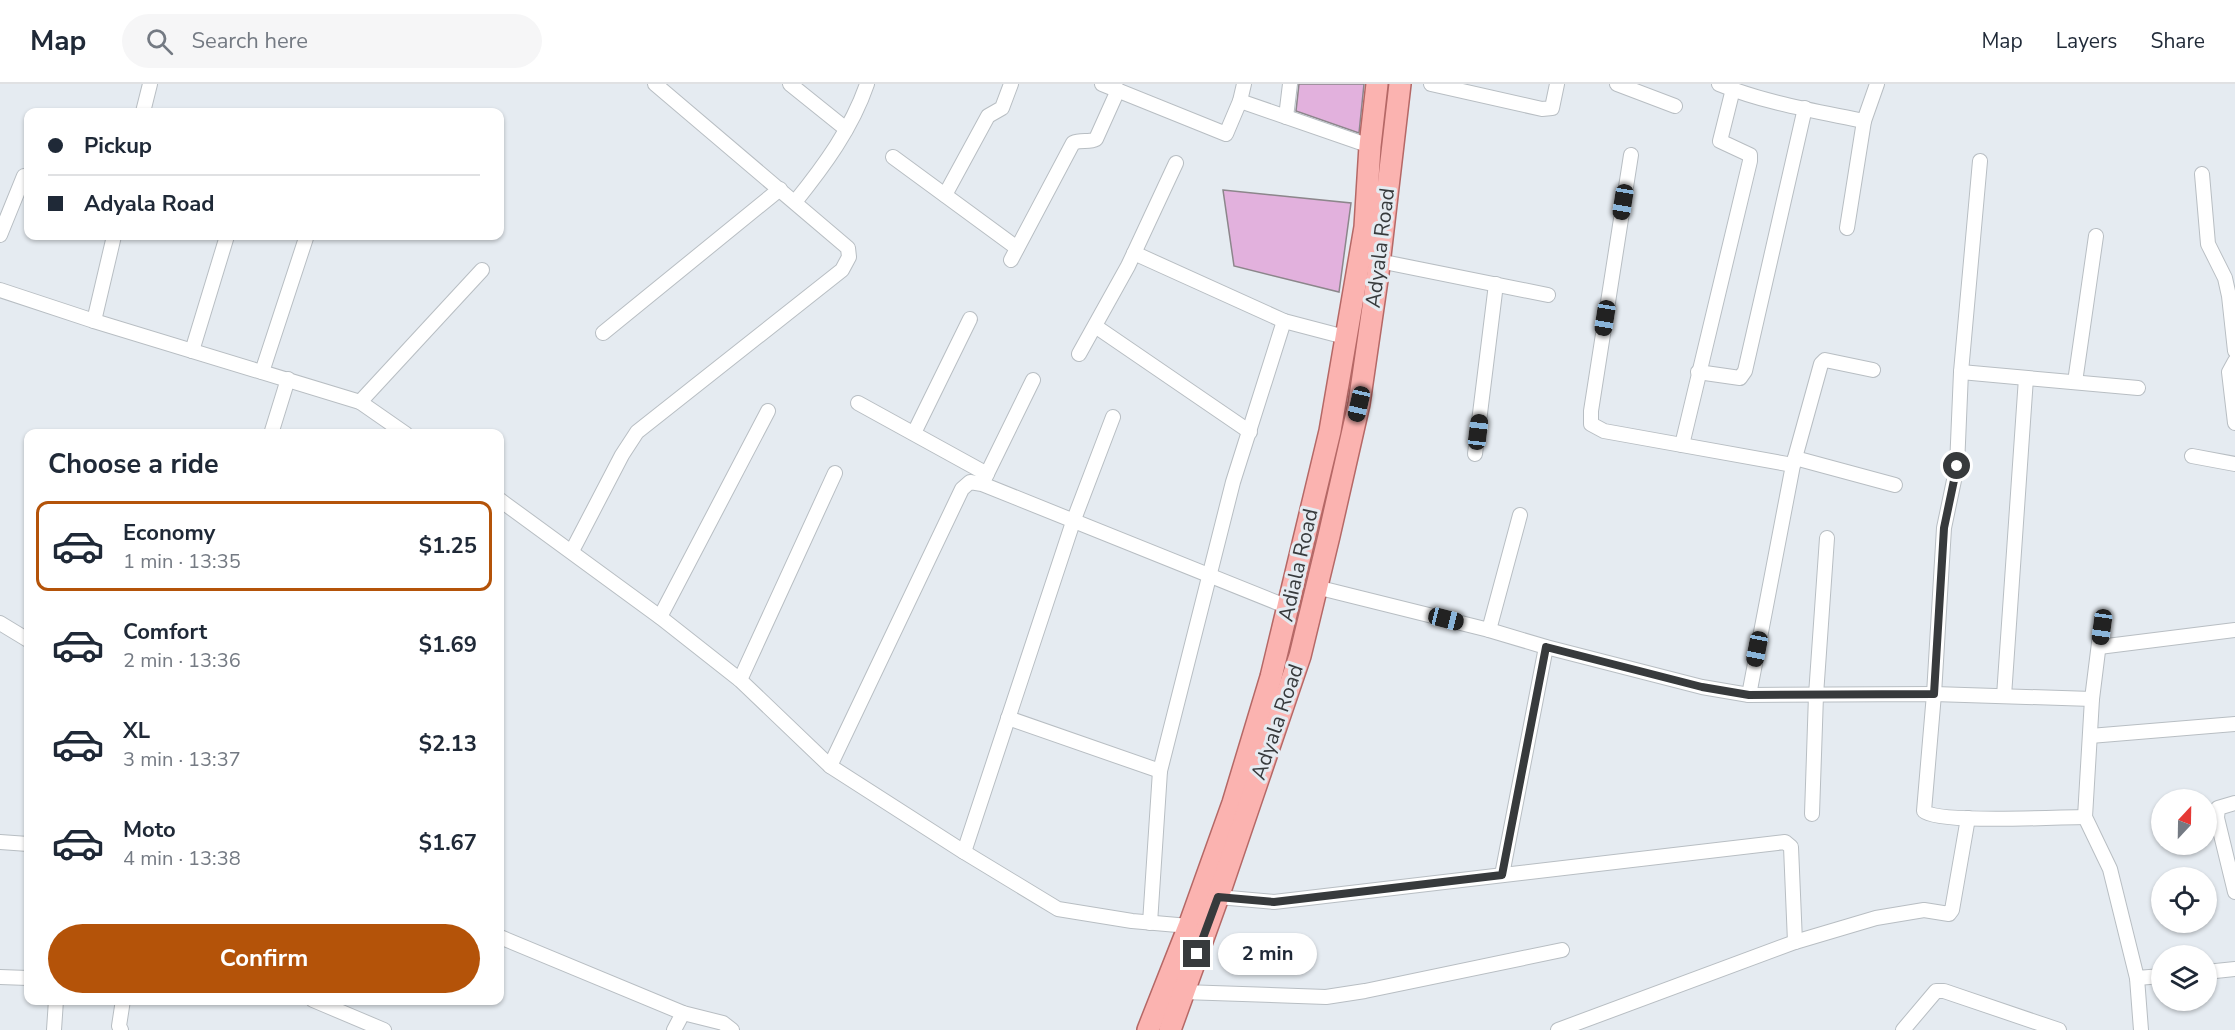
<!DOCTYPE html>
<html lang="en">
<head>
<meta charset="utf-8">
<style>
	:root { --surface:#fff; --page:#f6f6f7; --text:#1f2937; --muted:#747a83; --line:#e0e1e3; --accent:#b45309 }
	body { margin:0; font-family:"Nunito Sans",sans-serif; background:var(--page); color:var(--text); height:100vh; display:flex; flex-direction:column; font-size:22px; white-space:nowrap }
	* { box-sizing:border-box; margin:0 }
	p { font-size:20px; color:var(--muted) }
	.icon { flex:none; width:33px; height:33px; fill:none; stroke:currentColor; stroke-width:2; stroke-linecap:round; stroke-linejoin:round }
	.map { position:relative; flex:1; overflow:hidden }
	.side { position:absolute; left:24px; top:345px; width:480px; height:576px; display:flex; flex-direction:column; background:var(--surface); border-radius:12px; box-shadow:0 2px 4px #0004 }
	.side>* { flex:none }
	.banner { position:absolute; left:24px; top:24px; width:480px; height:132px; border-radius:12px; box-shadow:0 2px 4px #0004; display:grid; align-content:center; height:132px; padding:0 24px; background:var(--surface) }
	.needle { width:39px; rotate:22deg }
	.fabs { position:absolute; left:2151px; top:705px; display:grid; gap:12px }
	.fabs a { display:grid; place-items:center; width:66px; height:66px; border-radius:50%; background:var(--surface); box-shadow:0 2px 4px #0004; font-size:30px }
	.end { position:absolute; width:27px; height:27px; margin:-14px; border:8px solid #373a3c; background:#fff; box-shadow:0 0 0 3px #fff }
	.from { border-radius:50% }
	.bubble { position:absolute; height:42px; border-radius:21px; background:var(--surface); box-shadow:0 2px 4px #0004; font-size:20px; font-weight:700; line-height:42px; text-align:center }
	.car { position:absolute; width:18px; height:36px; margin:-18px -9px; border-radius:8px; box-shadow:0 0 4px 2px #0007; background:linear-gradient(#222 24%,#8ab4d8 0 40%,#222 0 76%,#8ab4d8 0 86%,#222 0) }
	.banner b { display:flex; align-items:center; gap:21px; height:57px; font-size:22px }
	.banner b+b { border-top:2px solid var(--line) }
	.banner i { width:15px; height:15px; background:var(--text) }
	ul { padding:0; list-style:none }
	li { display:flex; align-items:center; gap:18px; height:90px; margin:0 12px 9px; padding:0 12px; border:3px solid transparent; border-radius:12px }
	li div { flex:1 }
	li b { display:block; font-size:22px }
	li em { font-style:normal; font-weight:700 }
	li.on { border-color:var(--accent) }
	li>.icon { width:54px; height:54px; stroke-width:1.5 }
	h2 { padding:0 24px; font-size:27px; line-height:72px }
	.button { display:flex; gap:12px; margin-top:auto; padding:12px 24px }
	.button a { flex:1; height:69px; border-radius:36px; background:var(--accent); color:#fff; font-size:24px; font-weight:700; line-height:69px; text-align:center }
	header { display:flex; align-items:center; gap:36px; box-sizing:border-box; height:84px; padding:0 30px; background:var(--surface); border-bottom:2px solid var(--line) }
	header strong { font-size:28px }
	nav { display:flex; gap:33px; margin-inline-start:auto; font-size:21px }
	.search { width:420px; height:54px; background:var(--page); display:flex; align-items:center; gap:15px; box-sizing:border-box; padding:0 21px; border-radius:33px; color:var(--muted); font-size:22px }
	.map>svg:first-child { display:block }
</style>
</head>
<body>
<header>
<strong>Map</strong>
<div class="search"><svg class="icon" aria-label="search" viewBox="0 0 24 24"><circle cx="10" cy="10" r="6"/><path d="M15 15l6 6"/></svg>Search here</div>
<nav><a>Map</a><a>Layers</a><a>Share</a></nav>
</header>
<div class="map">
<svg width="2235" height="946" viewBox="0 0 2235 946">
	<rect width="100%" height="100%" fill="#e5ebf1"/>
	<g fill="#e2b1dd" stroke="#8c868b" stroke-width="1.5">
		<path d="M1299,0H1364L1359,49L1296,27Z"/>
		<path d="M1223,106L1351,119L1339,208L1234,182Z"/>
	</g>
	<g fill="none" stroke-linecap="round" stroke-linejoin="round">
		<defs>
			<g id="minor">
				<path d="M790,0L846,45"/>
				<path d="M1102,0L1226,50L1240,17L1244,0"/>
				<path d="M1431,0L1542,25L1552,24L1557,0"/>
				<path d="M1617,0L1675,22"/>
				<path d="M1719,0C1765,19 1816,27 1864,37"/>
				<path d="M1240,17L1370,62"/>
				<path d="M143,28L150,0"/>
				<path d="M1286,33L1290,0"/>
				<path d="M1631,71L1591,327V340L1604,347L1793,381"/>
				<path d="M893,73L1017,164"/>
				<path d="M1980,77L1961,288L1957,382L1944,444L1934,610L1924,727C1938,740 2060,733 2085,733"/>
				<path d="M2202,90L2208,160L2225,194L2229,212L2235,267"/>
				<path d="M945,111L988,32L1002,24L1011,0"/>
				<path d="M795,118C824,82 852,44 867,0"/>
				<path d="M1847,144L1864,37L1877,0"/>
				<path d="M0,151L24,92"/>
				<path d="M1134,169L1284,237L1345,253"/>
				<path d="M1011,176L1073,59C1081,55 1089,59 1096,55L1118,6"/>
				<path d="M1379,177L1548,211"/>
				<path d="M0,206L94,237L360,318L406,350"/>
				<path d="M94,237L114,152"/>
				<path d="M1095,242L1250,348"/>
				<path d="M603,249L780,105"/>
				<path d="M192,267L227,152"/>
				<path d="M1079,270L1128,182L1176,79"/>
				<path d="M2235,277L2229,288L2235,339"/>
				<path d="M262,288L306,154"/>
				<path d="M1698,288L1740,294L1745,287L1805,24"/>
				<path d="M1961,288L2138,304"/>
				<path d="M2075,298L2096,152"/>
				<path d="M360,318L482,186"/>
				<path d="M858,319L987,390"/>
				<path d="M914,349L970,235"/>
				<path d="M271,350L288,295"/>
				<path d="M1682,361L1750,77V71L1720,57L1733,5"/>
				<path d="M1475,370L1496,200"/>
				<path d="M2192,372L2235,380"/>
				<path d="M1795,374L1895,401"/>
				<path d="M983,398L1033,296"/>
				<path d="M500,416L660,533L740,596L830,682L964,768L1058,825L1132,837L1189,842"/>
				<path d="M572,467L622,371L637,348L842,186L849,173L848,164L655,0"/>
				<path d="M1316,503L1489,546L1546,563L1702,603L1749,611L1934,610L2092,615"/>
				<path d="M660,533L768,327"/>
				<path d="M0,539L28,556"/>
				<path d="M2101,543L2092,615L2085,733L2110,785L2137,894L2141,946"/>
				<path d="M1489,546L1520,431"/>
				<path d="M2099,563L2235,546"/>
				<path d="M740,596L835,389"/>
				<path d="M1749,611L1793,381L1821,280L1825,276L1873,286"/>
				<path d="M2004,612L2026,294"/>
				<path d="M1008,634L1160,687"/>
				<path d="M2090,652L2235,640"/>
				<path d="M830,682L962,405L970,398L982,400L1288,523"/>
				<path d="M2235,719L2218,724L2217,734L2235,808"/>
				<path d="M1812,730L1816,611L1827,454"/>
				<path d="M0,758L28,760"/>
				<path d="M964,768L1073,438L1113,333"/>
				<path d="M1502,791L1546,563"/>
				<path d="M1218,813L1274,818L1785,758L1791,763L1795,858"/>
				<path d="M1150,839L1160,687L1233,398L1284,237"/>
				<path d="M500,853L683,929L723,939L732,946"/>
				<path d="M2206,888L2235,885"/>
				<path d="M0,893L28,894"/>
				<path d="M2137,894L2162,892"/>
				<path d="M1183,908L1326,913L1365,907L1562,866"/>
				<path d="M313,916L384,946"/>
				<path d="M54,946L56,916"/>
				<path d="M121,946L119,942L123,916"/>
				<path d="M674,946L683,929"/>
				<path d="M1558,946L1795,858L1876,834L1924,826L1949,830L1952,826L1968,734"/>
				<path d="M1903,946L1936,907H1944L2059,946"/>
			</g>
			<g id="primary">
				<path d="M1148,946L1189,842L1233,719L1271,593L1330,347L1365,143L1370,62L1377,0"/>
				<path d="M1170,946L1218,813L1300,572L1329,452L1359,320L1378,189L1400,0"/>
			</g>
		</defs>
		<use href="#minor" stroke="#b8bec3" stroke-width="16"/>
		<use href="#primary" stroke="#b56866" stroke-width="24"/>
		<use href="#minor" stroke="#fff" stroke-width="14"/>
		<use href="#primary" stroke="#fbb3b0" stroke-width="21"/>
	</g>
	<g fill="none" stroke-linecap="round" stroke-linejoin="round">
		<path stroke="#373a3c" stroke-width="8" d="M1197,870L1218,813L1274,818L1502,791L1546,563L1702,603L1749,611L1934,610L1944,444L1957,382"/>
	</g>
	<g text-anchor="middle" stroke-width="6" stroke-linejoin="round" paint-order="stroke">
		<g font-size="21" fill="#373a3c" stroke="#e5ebf1">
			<text transform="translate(1380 164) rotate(-83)" y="7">Adyala Road</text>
			<text transform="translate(1298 481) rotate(-77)" y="7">Adiala Road</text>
			<text transform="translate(1277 638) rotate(-71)" y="7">Adyala Road</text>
		</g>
	</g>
</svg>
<div class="fabs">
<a><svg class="needle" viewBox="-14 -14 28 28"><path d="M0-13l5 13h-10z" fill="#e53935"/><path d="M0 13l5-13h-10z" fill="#747a83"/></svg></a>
<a><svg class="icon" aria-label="locate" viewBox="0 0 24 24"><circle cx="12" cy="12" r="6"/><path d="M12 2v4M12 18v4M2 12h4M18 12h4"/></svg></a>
<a><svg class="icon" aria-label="layers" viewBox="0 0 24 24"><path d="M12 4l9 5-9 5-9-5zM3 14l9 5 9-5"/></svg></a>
</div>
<i class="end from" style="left:1957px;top:382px"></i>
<i class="end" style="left:1197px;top:870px"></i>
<div class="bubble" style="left:1218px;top:849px;width:99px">2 min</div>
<i class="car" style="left:1623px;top:118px;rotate:189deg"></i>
<i class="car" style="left:1605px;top:234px;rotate:189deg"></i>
<i class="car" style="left:1359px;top:320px;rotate:193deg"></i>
<i class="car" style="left:1478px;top:348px;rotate:7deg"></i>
<i class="car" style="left:1446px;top:535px;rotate:104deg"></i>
<i class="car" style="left:2102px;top:543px;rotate:188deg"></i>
<i class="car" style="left:1757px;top:565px;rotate:191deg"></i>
<div class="banner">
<b><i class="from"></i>Pickup</b>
<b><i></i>Adyala Road</b>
</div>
<section class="side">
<h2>Choose a ride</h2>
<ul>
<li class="on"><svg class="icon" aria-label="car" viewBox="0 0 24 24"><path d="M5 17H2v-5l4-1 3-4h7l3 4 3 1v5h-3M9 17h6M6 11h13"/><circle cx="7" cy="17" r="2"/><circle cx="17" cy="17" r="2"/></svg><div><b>Economy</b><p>1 min · 13:35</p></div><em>$1.25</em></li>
<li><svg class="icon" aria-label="car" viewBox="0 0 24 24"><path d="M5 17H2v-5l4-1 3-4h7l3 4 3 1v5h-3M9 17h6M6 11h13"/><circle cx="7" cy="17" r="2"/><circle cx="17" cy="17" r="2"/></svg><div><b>Comfort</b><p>2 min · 13:36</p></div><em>$1.69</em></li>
<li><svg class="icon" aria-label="car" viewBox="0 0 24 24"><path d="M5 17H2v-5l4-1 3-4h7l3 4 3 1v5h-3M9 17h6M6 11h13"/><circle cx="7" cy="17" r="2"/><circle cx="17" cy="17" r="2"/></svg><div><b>XL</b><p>3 min · 13:37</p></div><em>$2.13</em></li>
<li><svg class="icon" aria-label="car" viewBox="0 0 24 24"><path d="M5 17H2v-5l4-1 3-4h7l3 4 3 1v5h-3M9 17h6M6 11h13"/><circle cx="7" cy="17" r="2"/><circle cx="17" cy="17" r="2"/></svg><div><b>Moto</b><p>4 min · 13:38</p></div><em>$1.67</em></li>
</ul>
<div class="button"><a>Confirm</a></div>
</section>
</div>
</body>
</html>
